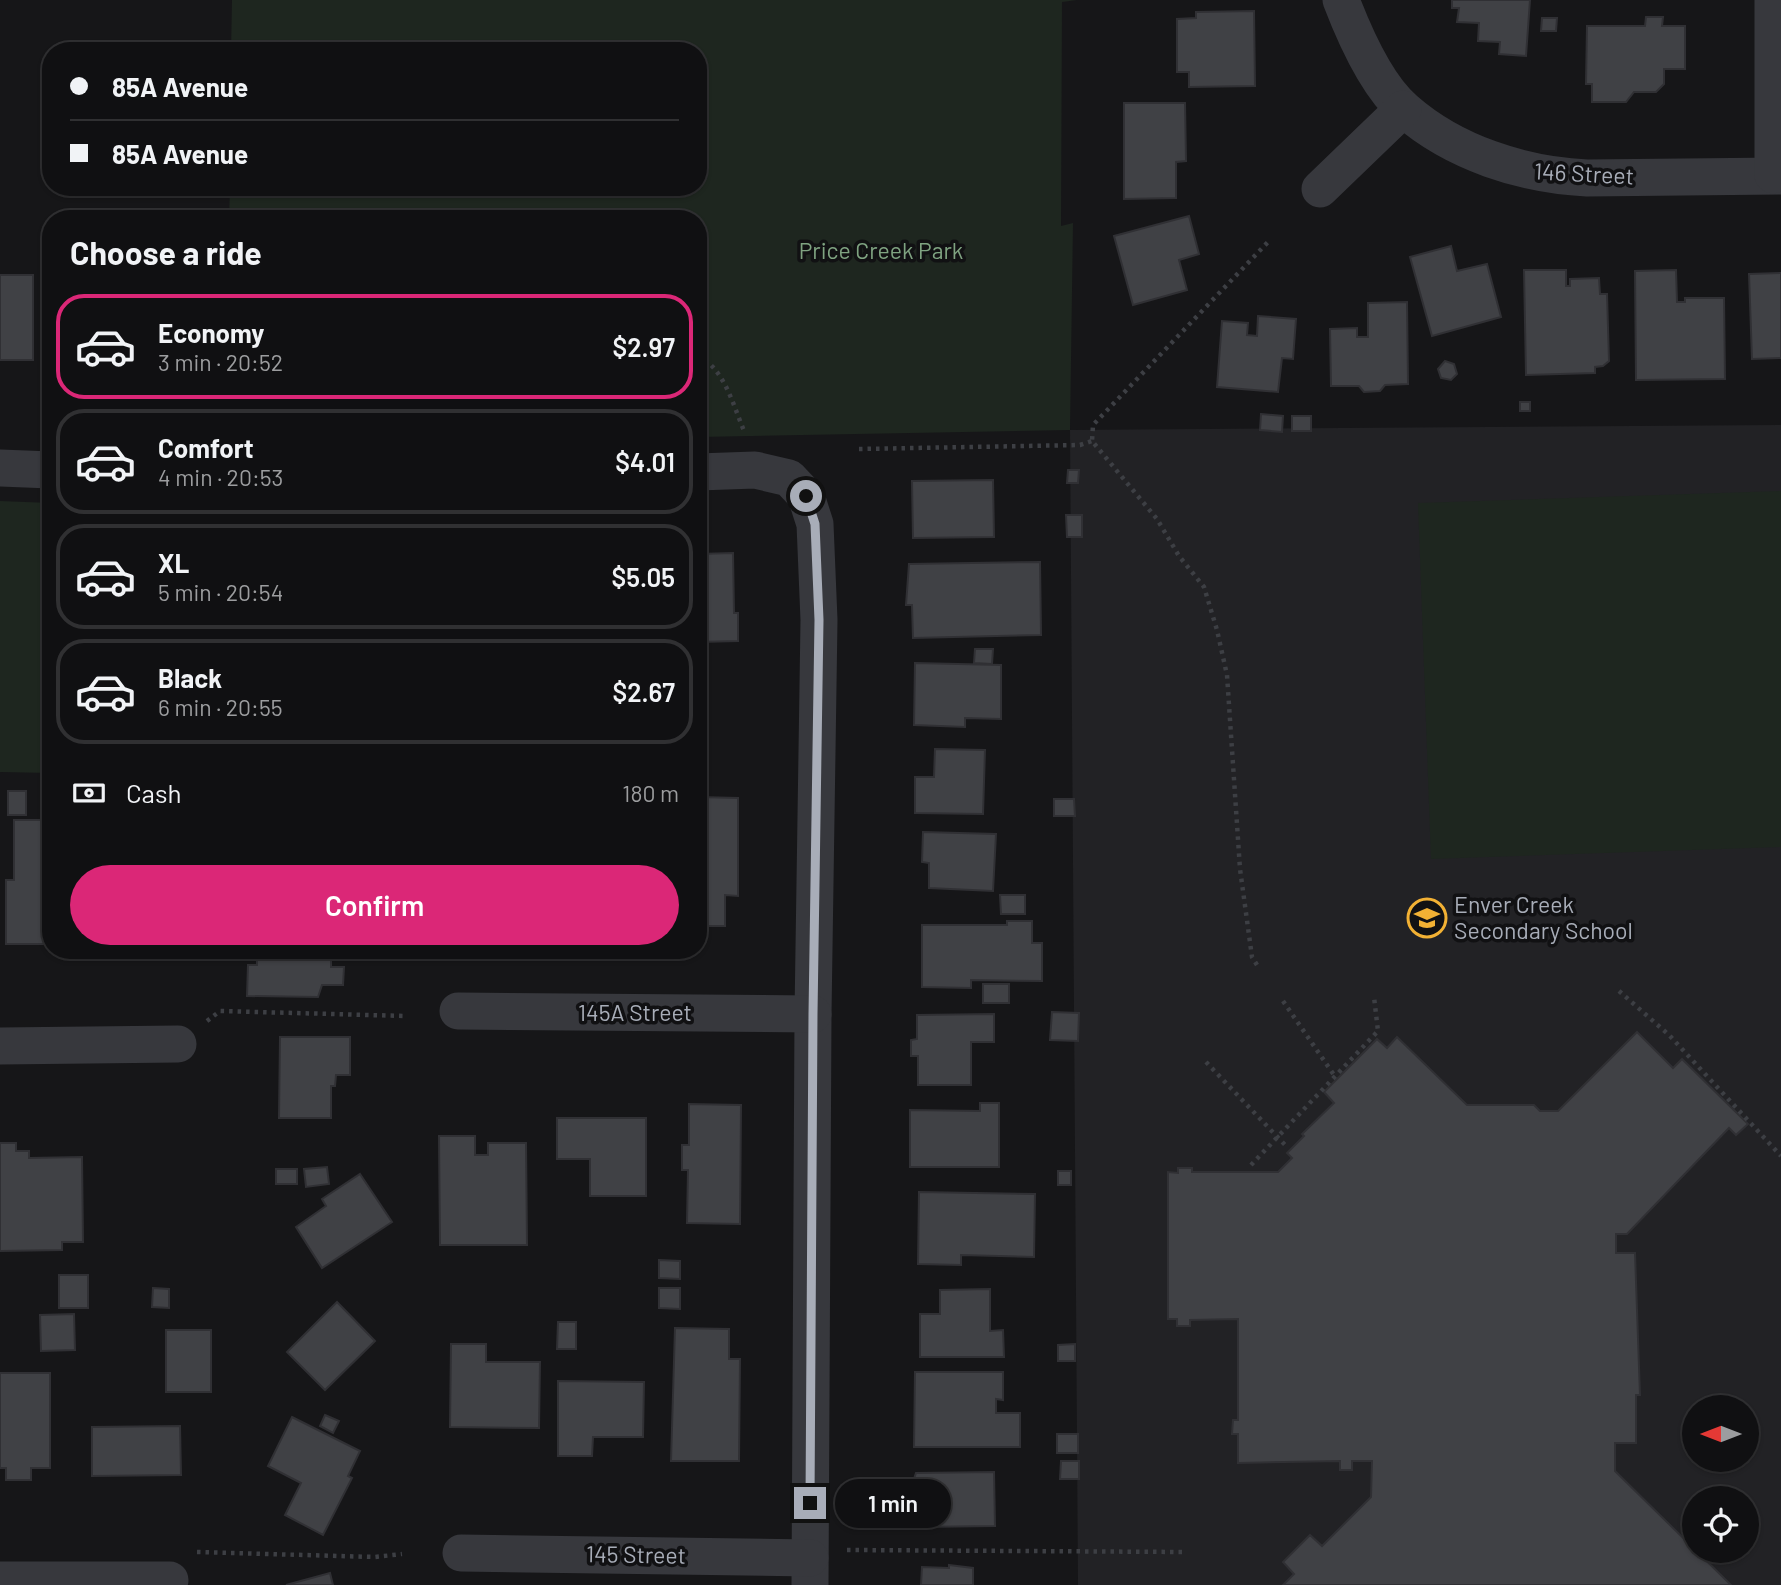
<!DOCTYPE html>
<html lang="en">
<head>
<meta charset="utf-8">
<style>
	:root { --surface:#101012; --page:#19191b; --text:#f1f3f6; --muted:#9c9d9f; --line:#303032; --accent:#db2777 }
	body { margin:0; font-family:Barlow,sans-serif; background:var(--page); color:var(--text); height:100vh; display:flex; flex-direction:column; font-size:26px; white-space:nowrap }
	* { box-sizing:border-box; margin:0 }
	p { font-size:23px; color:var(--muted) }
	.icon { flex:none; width:38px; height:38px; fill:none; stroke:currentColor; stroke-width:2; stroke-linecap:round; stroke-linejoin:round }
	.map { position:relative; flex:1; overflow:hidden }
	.side { position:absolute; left:42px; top:210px; width:665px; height:749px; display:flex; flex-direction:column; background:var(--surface); border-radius:28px; box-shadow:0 2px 5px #0004,0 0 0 2px var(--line) }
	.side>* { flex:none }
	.top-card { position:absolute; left:42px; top:42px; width:665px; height:154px; border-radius:28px; box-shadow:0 2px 5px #0004,0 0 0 2px var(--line); display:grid; align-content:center; height:154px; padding:0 28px; background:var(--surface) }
	.needle { width:46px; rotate:270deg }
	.fabs { position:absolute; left:1682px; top:1395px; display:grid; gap:14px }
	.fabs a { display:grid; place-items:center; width:77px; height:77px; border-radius:50%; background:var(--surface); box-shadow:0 2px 5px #0004,0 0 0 2px var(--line); font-size:35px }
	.end { position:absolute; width:32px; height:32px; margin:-16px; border:9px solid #a8adb8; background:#111; box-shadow:0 0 0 4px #111 }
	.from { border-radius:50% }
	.bubble { position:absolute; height:49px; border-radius:24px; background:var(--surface); box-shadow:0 2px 5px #0004,0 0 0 2px var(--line); font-size:23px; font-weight:600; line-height:49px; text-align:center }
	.top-card b { display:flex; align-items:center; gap:24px; height:66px; font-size:26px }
	.top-card b+b { border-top:2px solid var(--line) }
	.top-card i { width:18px; height:18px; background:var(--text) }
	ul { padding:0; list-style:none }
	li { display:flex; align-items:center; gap:21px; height:105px; margin:0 14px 10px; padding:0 14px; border:4px solid var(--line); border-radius:28px }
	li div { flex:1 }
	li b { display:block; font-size:26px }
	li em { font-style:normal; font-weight:600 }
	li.on { border-color:var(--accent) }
	li>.icon { width:63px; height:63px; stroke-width:1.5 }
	h2 { padding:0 28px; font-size:32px; line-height:84px }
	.pay { display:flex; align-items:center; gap:18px; height:77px; padding:0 28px; font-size:26px }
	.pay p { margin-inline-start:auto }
	.cta { display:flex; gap:14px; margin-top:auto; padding:14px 28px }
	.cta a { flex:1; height:80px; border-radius:42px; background:var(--accent); color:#fff; font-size:28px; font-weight:600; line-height:80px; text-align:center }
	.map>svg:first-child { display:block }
</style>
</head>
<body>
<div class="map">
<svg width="1781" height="1585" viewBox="0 0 1781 1585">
	<rect width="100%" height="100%" fill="#161618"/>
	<path fill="#222225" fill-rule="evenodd" d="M1781,425V1585H1078L1070,430ZM1694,1407H1746V1460H1694ZM1694,1498H1746V1550H1694Z"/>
	<g fill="#1e261f">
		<path d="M232,0H1077L1062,2L1061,226L1073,223L1070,430L698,437V219H229L230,187H698V51H231Z"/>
		<path d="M1781,491V847L1431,859L1418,503Z"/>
		<path d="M0,501L51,503V773L0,772Z"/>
	</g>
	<g fill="#404145" stroke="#303034" stroke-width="2">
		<path d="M1452,0H1530L1526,56L1499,54L1500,42L1478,41L1479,23L1457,22L1459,8H1452Z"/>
		<path d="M1254,11L1255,86L1189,87V72H1177V19L1196,18V12Z"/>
		<path d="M1646,17H1663L1662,26H1685V69H1664V84L1656,92H1634L1626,102H1592V84H1586L1587,26H1645Z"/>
		<path d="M1542,18H1557L1556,31H1541Z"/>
		<rect x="46" y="91" width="5" height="21"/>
		<path d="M1124,103H1185L1186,161L1176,162V198L1124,199Z"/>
		<rect x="144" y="187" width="14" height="7"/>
		<path d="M1189,216L1199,254L1179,260L1187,290L1133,305L1114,236Z"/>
		<path d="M1451,246L1457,271L1487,264L1501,317L1432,336L1410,257Z"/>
		<path d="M1524,270H1566V286H1570V279L1599,278L1600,294H1607L1609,361L1603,366L1595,367V373L1526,375Z"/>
		<path d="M1676,270L1677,302H1685V298H1724L1725,379L1636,380L1635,271Z"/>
		<rect x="49" y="271" width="2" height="98"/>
		<path d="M1781,273V358L1752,359L1749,274Z"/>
		<rect x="0" y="275" width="33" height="85"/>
		<path d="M1407,302L1408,384L1385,385L1380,391L1364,392L1359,386H1331L1330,329L1357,328V337H1368V303Z"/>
		<path d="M1258,316L1296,319L1293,359L1282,358L1278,392L1217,387L1222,321L1248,323L1247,335L1257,336Z"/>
		<path d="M1445,361L1454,364L1457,374L1451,380L1441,378L1438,369Z"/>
		<rect x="1520" y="402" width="10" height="9"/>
		<path d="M1261,414L1283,416L1282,432L1260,430Z"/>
		<rect x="1292" y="416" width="19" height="15"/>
		<path d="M1068,470H1079L1078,483H1067Z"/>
		<path d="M993,480L994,537L913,538L912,481Z"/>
		<path d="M1066,515H1082V537H1067Z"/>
		<path d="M733,553L734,613H738V641L698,642V554Z"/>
		<path d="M1040,562L1041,635L913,638L912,605H906L909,564Z"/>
		<path d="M975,649H993L992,664L974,663Z"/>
		<path d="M915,663L1001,665V719L965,718V727L914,725Z"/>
		<path d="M935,749L985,750L983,814L915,813V777H934Z"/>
		<rect x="8" y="791" width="18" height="24"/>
		<path d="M698,797L738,798V896L725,895V926H698Z"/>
		<path d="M1054,799H1074L1075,816H1054Z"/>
		<path d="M14,820H51L50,944H6V880H14Z"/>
		<path d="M923,832L996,834L993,891L929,888V863L922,862Z"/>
		<path d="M1000,895H1025V914H1001Z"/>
		<path d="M1007,921H1032V943H1042V981L971,980V988L922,987V925H1007Z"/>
		<path d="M246,950H321V959H331V967H344L343,985H322L318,997L247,996L248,965H257V955H250Z"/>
		<rect x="983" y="984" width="26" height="19"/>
		<path d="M1052,1012L1079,1013L1078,1041L1050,1040Z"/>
		<path d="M994,1014V1042H971V1085H918V1056H911V1040L917,1039V1015Z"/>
		<path d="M1637,1032L1673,1068L1682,1059L1748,1124L1736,1135L1729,1128L1627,1234H1616V1253H1635L1640,1395H1636V1443H1615V1471L1731,1585H1283L1294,1574L1283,1562L1310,1535L1322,1546L1371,1497L1372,1461H1352V1470H1340V1461L1238,1463V1434H1232L1233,1420H1238V1319L1190,1320V1326H1177V1319H1168V1172L1178,1173V1168H1192V1172H1278L1292,1158L1287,1153L1304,1136L1302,1134L1334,1103L1324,1092L1377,1039L1387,1048L1397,1037L1467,1105H1534L1540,1111H1558Z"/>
		<path d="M280,1037H350V1075H336L335,1086H331V1118H279Z"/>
		<path d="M980,1103H999V1167H910V1110L980,1111Z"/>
		<path d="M689,1104L741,1105L740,1224L687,1223L688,1170H682V1145H689Z"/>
		<path d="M557,1118H646V1196H590V1159H557Z"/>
		<path d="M439,1136H475V1155H488V1143H526L527,1245H440Z"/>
		<path d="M0,1143H16V1151H29V1158L82,1157L83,1242H62V1250L0,1251Z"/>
		<path d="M327,1167L329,1184L306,1187L304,1169Z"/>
		<rect x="276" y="1169" width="21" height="15"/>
		<rect x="1058" y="1171" width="13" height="14"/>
		<path d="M360,1174L392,1222L322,1268L296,1227L326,1206L322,1199Z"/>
		<path d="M919,1192L1035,1194L1034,1257L961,1255V1265L918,1264Z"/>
		<path d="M659,1260L680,1261V1279L659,1278Z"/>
		<rect x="59" y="1275" width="29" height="33"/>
		<path d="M153,1288L169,1289V1308L152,1307Z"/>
		<path d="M659,1288H680V1309L659,1308Z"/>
		<path d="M990,1289V1331L1003,1330L1004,1357H920V1314H940V1290Z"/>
		<path d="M337,1302L375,1341L325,1390L287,1352Z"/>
		<path d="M74,1314L75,1350L41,1351L40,1315Z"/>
		<path d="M558,1322H576V1349H557Z"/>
		<path d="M675,1328L729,1329V1359H740L739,1461H671Z"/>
		<rect x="166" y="1330" width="45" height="62"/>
		<path d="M451,1344H486V1362H540L539,1428L450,1427Z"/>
		<path d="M1075,1344V1361H1058V1345Z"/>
		<path d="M915,1372H1003V1400L996,1399V1413H1020V1447H914Z"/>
		<path d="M0,1373H50V1468H31V1480H6V1468H0Z"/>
		<path d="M558,1381L644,1382L643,1437H593L592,1456H558Z"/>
		<path d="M325,1415L339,1421L333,1433L320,1426Z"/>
		<path d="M292,1417L360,1451L348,1476L352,1478L323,1535L285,1515L301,1483L268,1466Z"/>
		<path d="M180,1426L181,1475L92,1476V1427Z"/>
		<rect x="1057" y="1434" width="21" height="19"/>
		<path d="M1061,1461H1079V1479H1060Z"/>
		<path d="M994,1472L995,1526L916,1527L907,1499L916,1473Z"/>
		<path d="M949,1565L973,1568V1585H921L922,1567L949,1568Z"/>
		<path d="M330,1573L333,1585H286Z"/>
	</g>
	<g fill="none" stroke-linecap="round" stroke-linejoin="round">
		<g stroke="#3d3f44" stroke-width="4.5" stroke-dasharray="3.5 5" stroke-linecap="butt">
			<path d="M698,355C726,371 733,406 745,433"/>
			<path d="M859,449L1080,445L1092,441"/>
			<path d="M1257,965L1252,957L1240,869L1227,675L1217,630L1204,587L1179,556L1157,519L1092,441L1093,425L1268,242"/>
			<path d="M1619,991L1669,1035L1781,1156"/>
			<path d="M1283,1001L1334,1075"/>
			<path d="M207,1021L220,1011L406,1016"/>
			<path d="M1206,1062L1287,1147"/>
			<path d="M1251,1165L1378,1031L1374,997"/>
			<path d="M847,1550L1186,1552"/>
			<path d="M197,1552L375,1557L402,1554"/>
		</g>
		<g stroke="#37383d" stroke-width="37">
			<path d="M1341,0C1354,34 1377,86 1405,110C1454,153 1523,175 1587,178L1781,176"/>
			<path d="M1773,0V175"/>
			<path d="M1320,189L1403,109"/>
			<path d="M0,468L51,470"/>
			<path d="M698,472L755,470L789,478L806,496L815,524L819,620L813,1014L810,1585"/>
			<path d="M458,1011L813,1014"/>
			<path d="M0,1046L178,1044"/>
			<path d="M461,1553L810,1558"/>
			<path d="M0,1580H170"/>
		</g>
	</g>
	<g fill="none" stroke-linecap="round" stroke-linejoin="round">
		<path stroke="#a8adb8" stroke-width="9" d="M806,496L815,524L819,620L813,1014L810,1503"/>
	</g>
	<defs>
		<symbol id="school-ring" viewBox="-11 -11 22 22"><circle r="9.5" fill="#111113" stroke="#f2b134" stroke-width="1.5"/><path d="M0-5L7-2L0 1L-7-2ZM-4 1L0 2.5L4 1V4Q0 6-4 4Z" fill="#f2b134"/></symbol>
	</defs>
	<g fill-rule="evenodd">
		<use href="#school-ring" x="1405" y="896" width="44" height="44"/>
	</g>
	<g text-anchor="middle" stroke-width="7" stroke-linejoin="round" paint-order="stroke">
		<g font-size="23" fill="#a8adb8" stroke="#111113">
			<text transform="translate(1584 174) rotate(3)" y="8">146 Street</text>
			<text x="635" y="1021">145A Street</text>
			<text transform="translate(636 1555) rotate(1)" y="8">145 Street</text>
		</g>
		<g font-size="23" fill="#7fa381" stroke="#111113">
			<text x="881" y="259">Price Creek Park</text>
		</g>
		<g font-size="23" fill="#a8adb8" stroke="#111113" text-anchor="start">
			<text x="1454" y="913">Enver Creek<tspan x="1454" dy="26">Secondary School</tspan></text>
		</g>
	</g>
</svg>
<div class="fabs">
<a><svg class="needle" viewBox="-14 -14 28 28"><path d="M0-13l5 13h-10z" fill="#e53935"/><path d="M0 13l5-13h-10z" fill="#9c9d9f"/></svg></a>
<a><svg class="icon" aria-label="locate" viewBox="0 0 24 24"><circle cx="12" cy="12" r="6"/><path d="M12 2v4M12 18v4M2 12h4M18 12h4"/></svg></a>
</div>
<i class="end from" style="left:806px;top:496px"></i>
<i class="end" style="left:810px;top:1503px"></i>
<div class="bubble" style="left:835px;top:1479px;width:116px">1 min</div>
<div class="top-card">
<b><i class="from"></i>85A Avenue</b>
<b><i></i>85A Avenue</b>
</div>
<section class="side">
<h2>Choose a ride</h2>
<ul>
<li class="on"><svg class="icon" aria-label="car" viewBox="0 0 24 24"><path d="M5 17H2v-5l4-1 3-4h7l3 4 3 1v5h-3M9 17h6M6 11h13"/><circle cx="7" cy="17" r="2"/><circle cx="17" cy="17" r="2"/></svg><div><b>Economy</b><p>3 min · 20:52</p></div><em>$2.97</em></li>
<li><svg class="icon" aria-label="car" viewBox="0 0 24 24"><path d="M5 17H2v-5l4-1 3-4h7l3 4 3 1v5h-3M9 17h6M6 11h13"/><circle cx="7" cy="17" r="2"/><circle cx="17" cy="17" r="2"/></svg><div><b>Comfort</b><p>4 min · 20:53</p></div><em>$4.01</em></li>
<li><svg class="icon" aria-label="car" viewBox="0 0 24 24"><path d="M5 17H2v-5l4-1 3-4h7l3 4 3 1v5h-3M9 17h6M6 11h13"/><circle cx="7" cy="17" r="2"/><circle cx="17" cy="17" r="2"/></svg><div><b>XL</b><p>5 min · 20:54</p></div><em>$5.05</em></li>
<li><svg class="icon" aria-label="car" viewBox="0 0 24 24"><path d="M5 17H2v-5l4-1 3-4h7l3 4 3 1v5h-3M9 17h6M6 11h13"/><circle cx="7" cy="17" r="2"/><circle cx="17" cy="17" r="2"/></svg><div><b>Black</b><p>6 min · 20:55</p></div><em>$2.67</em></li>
</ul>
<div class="pay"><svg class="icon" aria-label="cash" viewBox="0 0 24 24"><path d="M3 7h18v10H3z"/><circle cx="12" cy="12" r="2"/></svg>Cash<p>180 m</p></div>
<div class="cta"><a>Confirm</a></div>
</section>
</div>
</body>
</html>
